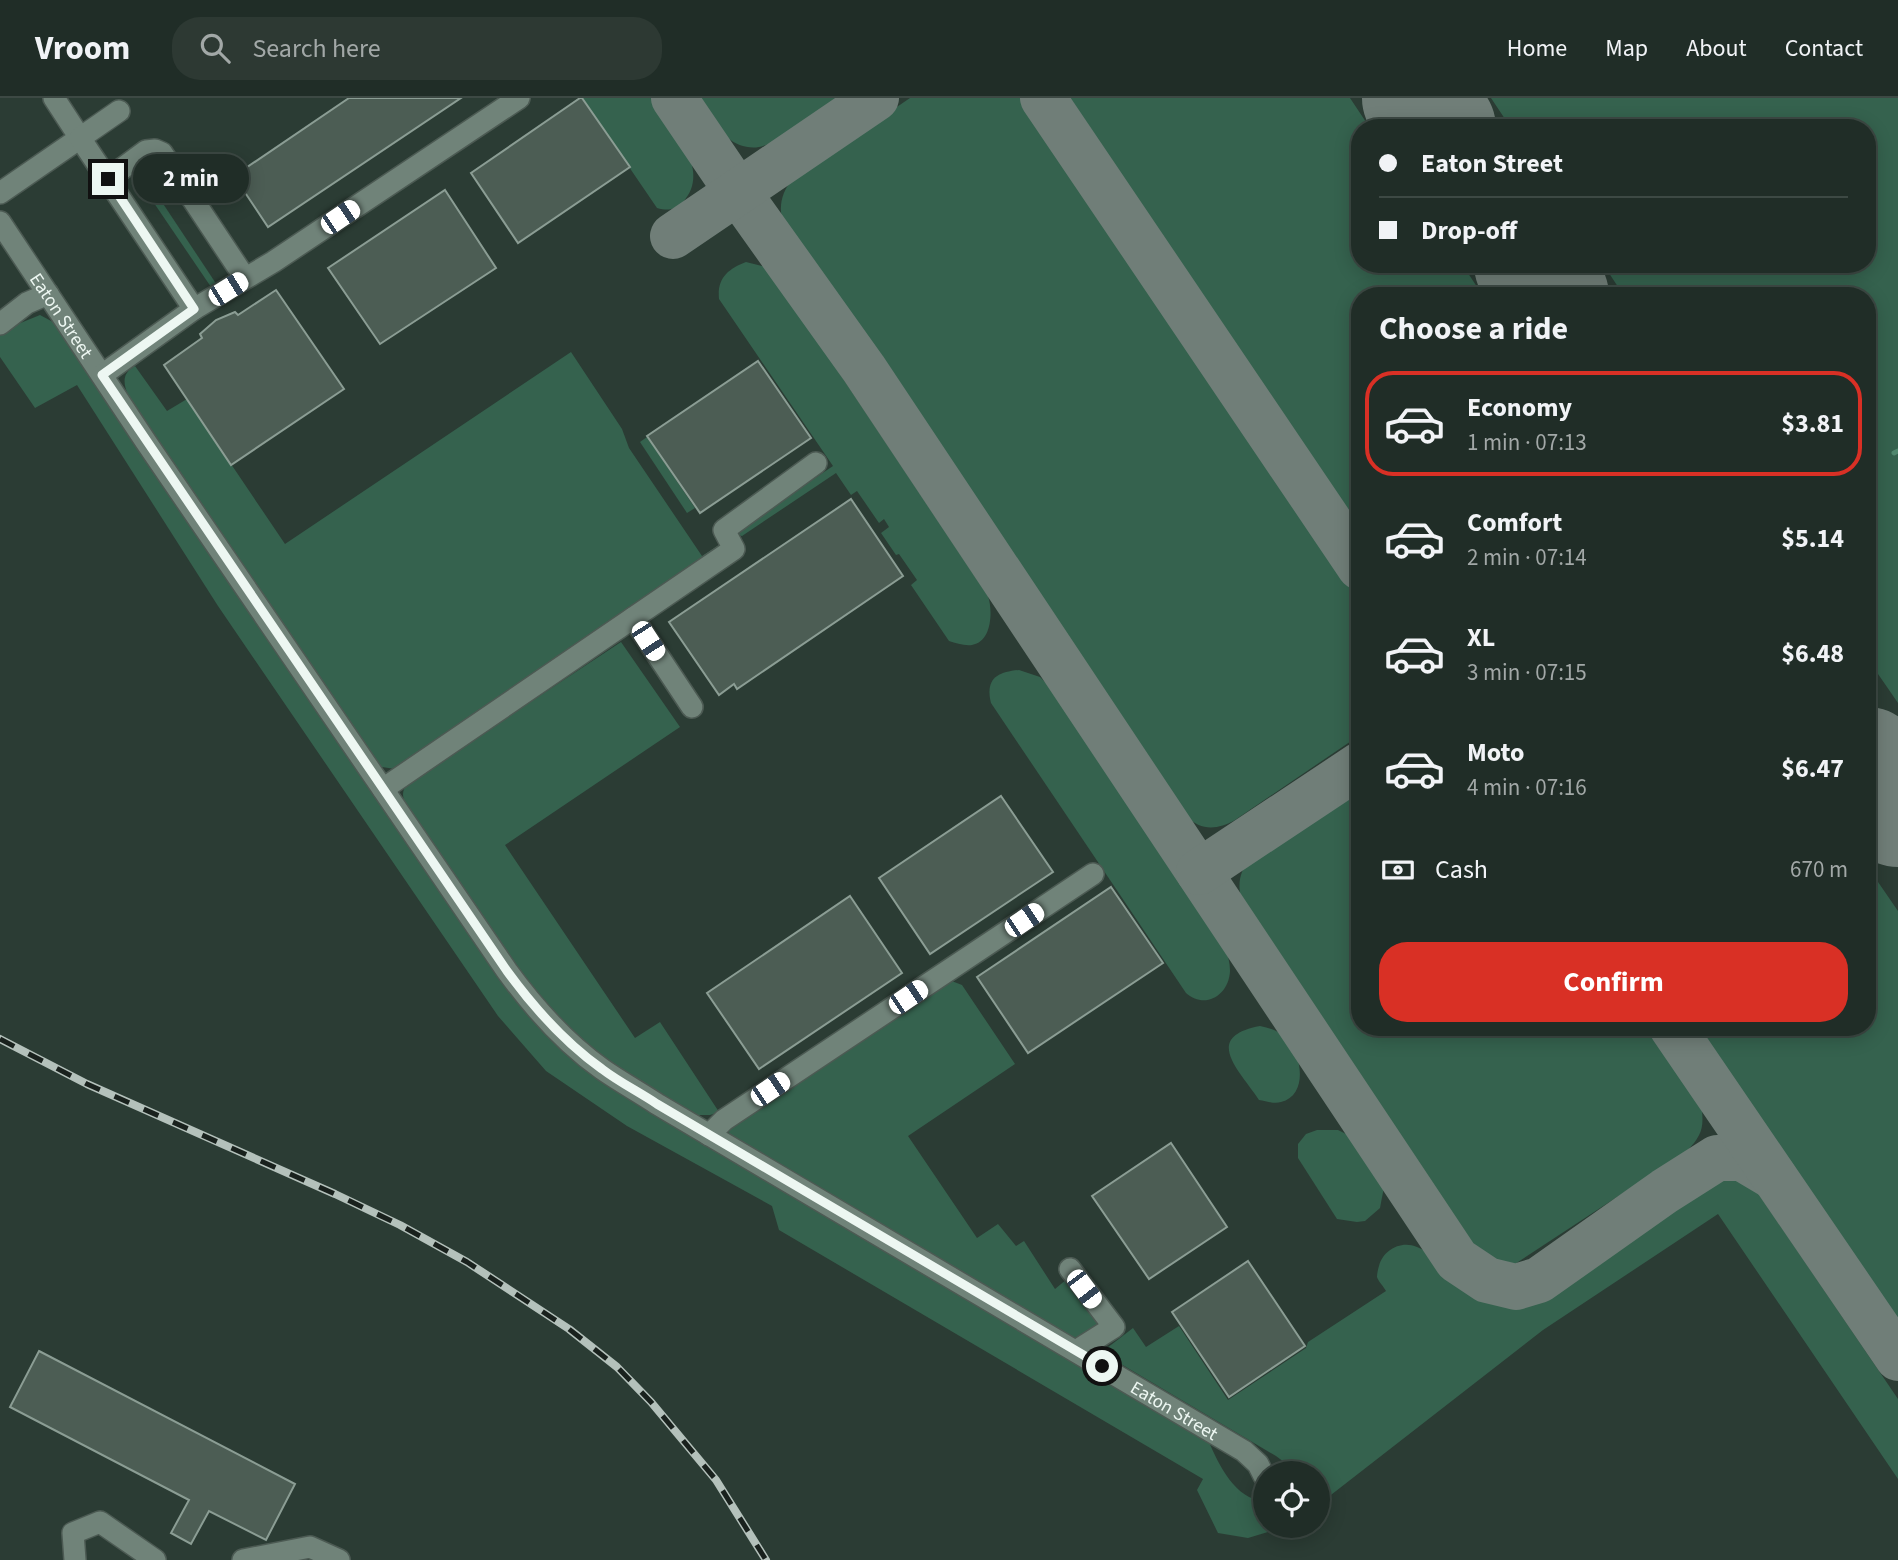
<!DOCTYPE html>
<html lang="en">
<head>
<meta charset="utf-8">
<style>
	:root { --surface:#202d27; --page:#2d3933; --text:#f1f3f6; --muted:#a2a8a7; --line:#3d4944; --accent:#d93025 }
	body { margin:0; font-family:"Source Sans 3",sans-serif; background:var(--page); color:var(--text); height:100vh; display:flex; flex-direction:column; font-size:26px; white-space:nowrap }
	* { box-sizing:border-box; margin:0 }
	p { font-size:23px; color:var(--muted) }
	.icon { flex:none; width:38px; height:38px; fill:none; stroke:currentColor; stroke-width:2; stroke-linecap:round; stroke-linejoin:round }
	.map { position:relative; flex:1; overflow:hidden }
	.sheet { position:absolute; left:1351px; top:189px; width:525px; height:749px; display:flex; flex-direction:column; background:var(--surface); border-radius:28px; box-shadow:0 4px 18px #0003,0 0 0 2px var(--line) }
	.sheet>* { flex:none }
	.banner { position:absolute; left:1351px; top:21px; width:525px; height:154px; border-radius:28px; box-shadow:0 4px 18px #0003,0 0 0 2px var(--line); display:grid; align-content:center; height:154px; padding:0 28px; background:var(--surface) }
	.controls { position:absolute; left:1253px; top:1363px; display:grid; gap:14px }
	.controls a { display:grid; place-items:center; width:77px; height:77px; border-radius:50%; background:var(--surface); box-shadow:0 4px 18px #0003,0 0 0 2px var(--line); font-size:35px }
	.end { position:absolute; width:32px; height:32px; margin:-16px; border:9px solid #edf7f2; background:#111; box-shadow:0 0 0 4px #111 }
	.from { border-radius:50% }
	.bubble { position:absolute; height:49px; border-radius:24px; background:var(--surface); box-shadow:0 4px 18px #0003,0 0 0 2px var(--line); font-size:23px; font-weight:700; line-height:49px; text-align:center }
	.car { position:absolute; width:21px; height:42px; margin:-21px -10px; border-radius:9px; box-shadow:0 0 5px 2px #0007; background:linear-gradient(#fff 24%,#345 0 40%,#fff 0 76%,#345 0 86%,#fff 0) }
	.banner b { display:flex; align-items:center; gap:24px; height:66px; font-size:26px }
	.banner b+b { border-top:2px solid var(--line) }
	.banner i { width:18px; height:18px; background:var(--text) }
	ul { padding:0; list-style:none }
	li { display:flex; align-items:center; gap:21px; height:105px; margin:0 14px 10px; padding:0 14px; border:4px solid transparent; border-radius:28px }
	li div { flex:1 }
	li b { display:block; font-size:26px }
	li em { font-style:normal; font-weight:700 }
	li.on { border-color:var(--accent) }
	li>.icon { width:63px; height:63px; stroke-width:1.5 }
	h2 { padding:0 28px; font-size:32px; line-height:84px }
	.pay { display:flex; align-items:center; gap:18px; height:77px; padding:0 28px; font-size:26px }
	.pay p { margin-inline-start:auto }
	.button { display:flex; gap:14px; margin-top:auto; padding:14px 28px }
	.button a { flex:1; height:80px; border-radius:28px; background:var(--accent); color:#fff; font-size:28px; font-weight:700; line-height:80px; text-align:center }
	header { display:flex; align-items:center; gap:42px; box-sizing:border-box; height:98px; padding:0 35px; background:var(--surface); border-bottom:2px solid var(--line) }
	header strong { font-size:33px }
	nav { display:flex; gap:38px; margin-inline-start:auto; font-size:24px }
	.search { width:490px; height:63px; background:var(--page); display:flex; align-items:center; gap:18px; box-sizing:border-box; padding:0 24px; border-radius:28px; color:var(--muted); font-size:26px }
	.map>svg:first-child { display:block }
</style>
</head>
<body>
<header>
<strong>Vroom</strong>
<div class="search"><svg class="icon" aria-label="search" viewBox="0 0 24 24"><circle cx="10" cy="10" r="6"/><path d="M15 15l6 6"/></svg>Search here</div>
<nav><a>Home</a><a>Map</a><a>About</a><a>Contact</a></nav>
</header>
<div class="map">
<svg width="1898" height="1462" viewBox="0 0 1898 1462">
	<rect width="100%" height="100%" fill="#2b3c34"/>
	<g fill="#35624e">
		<path d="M582,0H652C671,27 713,72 683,104C675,112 668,113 657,110Z"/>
		<path d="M699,0H839C821,12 778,46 759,49C748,51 736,47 728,40C715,30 707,13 699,0Z"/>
		<path d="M910,0H1022L1360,504V637L1235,722C1217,732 1201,733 1186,718L783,125C778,107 782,94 793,80Z"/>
		<path d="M1070,0H1350L1370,30H1360V166H1462L1483,198H1360V432Z"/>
		<path d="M1491,0H1898V605L1867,560V198H1624L1603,166H1867V30H1511Z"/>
		<path d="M136,74H142L215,184L216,187L214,189H211L135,77Z"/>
		<path d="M746,164L766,169L774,177L988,498C993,513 992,544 972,547C964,548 956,545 949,543L911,487L917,482L899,456L896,457L881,435L889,429L884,421L879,425L857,393L851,397L836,375L742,438L738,437L737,434L742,429L833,368L719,201C717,180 728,171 746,164Z"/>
		<path d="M40,217L53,224L512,897L558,946L1208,1342C1219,1367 1235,1402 1265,1403V1428H1288L1248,1440L1218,1435L1197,1392L1203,1381L779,1132L772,1108L627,1028L546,973L498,918L218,508L77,287L35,310L0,259V237L18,226Z"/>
		<path d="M571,254L622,331L629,350L702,458L719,447L724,451L395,671L382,669L376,664L128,297C123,285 122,275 135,268L167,313L187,301L285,446Z"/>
		<path d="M647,339L695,410L687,415L640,344Z"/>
		<path d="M621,544L680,629L505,747L635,940L660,924L719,1014L710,1017H695L612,965L593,952L566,927L522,876L405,705C402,697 402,692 408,685Z"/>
		<path d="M1019,572L1040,579L1047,586L1225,850C1228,857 1230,865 1230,873C1229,897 1205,912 1186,895L991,605C985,581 997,574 1019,572Z"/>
		<path d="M1360,686V929H1647L1702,1013C1704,1032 1700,1039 1687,1053L1515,1166L1493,1165L1475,1152L1242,804C1237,787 1239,773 1251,760Z"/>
		<path d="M1867,768L1898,813V1230L1696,929H1867Z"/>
		<path d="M949,882L962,887L1015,966L908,1038L977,1140L998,1126L1016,1148L1024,1143L1055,1191L1067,1181L1096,1222L1098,1228L1081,1241H1075L733,1039L729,1035V1030Z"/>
		<path d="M1260,928C1270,930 1278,933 1285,939C1302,955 1309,997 1281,1004C1274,1006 1266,1003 1259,1002C1239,972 1202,939 1260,928Z"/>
		<path d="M1317,1032H1338L1354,1040L1380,1078L1384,1089L1380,1110L1365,1123L1357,1124L1337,1121L1298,1060V1046L1306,1036Z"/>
		<path d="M1721,1081H1734L1754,1089L1898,1301V1381L1718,1116L1543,1232L1318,1407V1376L1287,1375L1284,1364L1276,1358L1104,1256L1107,1250L1133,1230L1146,1249L1179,1228L1228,1302L1306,1250L1308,1244L1386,1193C1384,1189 1378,1183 1377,1179C1377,1176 1378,1171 1379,1168C1383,1152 1401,1142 1417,1149C1432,1154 1438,1169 1448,1179C1480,1215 1520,1210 1557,1188L1707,1087Z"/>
	</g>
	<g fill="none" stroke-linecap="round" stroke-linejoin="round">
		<path stroke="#50876e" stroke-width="5" d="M1894,355L1898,353"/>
		<g stroke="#707e78" stroke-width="46">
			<path d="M674,0L737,93L864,271L1457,1162L1487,1182L1516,1189L1539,1182L1665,1093L1717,1060H1742L1774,1079"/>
			<path d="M1043,0L1360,469"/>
			<path d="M673,138L876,0"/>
			<path d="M1199,774L1360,667"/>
			<path d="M1672,929L1898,1260"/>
		</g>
		<g stroke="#707e78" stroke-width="114">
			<path d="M1419,0L1439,30"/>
			<path d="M1531,166L1552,198"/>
			<path d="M1867,666L1898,712"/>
		</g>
	</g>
	<g fill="#4c5d54" stroke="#8b9d94" stroke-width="2">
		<path d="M349,0H461L268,129L234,78Z"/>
		<path d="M580,0H582L630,69L518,145L471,75Z"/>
		<path d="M445,92L496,170L380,246L328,170Z"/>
		<path d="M276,192L344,291L231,367L164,267L202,240L200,236L216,222L235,214L238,217Z"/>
		<path d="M758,263L811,340L700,415L647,338Z"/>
		<path d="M851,401L903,478L737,591L734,586L719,597L669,524Z"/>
		<path d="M1001,698L1053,774L930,856L879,780Z"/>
		<path d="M1111,789L1163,865L1028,955L977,879Z"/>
		<path d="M850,798L902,875L759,971L707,895Z"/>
		<path d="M1171,1045L1227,1129L1149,1181L1092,1098Z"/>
		<path d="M1248,1163L1305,1248L1229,1299L1172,1214Z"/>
		<path d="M39,1253L295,1386L266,1442L209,1413L191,1446L171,1435L189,1402L10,1309Z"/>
	</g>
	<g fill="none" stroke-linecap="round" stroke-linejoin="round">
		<defs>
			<g id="minor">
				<path d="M108,81L146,53L155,52L162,55L245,180"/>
				<path d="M0,95L80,40L54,0"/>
				<path id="s1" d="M0,124L146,344L507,873C534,910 564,944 602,971C619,983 639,994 657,1006L1244,1353L1258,1366L1264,1378"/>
				<path d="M194,211L273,164L519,0"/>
				<path d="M0,226L27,205L48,196"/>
				<path d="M102,277L194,211L80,40L119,13"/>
				<path d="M633,520L692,609"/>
				<path d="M383,691L734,451L724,432L816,365"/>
				<path d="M709,1037L724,1022L1093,776"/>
				<path d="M1070,1171L1114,1229L1076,1253"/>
				<path d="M75,1462L73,1435L100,1424L155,1462"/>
				<path d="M243,1462L310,1449L339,1462"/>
			</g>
		</defs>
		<use href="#minor" stroke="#4c5a53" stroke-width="24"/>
		<use href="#minor" stroke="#708379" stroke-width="21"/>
		<defs>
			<path id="rail" d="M0,941L87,986L335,1096L400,1127L467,1164L569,1231L617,1269L651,1304L716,1382L766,1462"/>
		</defs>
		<use href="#rail" stroke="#b4c1bb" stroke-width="8"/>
		<use href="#rail" stroke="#19211d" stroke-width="5" stroke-dasharray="16" stroke-linecap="butt"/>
	</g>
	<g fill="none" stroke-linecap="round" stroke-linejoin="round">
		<path stroke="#edf7f2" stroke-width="9" d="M108,81L194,211L102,277L507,873C534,910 564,944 602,971C619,984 639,994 657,1006L1102,1268"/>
	</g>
	<g text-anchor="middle" stroke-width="5" stroke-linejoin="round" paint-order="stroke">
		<g font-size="19" fill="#edf7f2" stroke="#19211d">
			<text dy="7" stroke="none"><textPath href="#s1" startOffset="112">Eaton Street</textPath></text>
			<text dy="7" stroke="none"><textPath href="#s1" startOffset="1708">Eaton Street</textPath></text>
		</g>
	</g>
</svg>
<div class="controls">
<a><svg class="icon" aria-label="locate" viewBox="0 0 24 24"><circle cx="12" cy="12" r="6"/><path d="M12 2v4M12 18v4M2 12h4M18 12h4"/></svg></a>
</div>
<i class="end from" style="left:1102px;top:1268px"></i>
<i class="end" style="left:108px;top:81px"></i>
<div class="bubble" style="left:133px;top:56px;width:116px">2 min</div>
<i class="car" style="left:340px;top:119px;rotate:56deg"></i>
<i class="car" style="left:228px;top:191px;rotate:58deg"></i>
<i class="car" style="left:648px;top:543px;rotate:147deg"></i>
<i class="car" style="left:1024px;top:822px;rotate:56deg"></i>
<i class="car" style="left:908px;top:899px;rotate:56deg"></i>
<i class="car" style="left:770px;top:991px;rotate:56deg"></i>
<i class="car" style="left:1084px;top:1191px;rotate:143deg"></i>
<div class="banner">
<b><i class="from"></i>Eaton Street</b>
<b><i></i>Drop-off</b>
</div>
<section class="sheet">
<h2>Choose a ride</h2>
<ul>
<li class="on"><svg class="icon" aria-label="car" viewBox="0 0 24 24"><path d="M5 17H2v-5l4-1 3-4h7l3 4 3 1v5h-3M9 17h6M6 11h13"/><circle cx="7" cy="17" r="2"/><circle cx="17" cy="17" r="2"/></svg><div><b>Economy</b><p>1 min · 07:13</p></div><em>$3.81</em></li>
<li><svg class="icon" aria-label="car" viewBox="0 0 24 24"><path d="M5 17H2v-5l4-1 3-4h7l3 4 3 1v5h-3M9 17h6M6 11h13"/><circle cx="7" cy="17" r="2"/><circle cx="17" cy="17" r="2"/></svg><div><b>Comfort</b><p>2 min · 07:14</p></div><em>$5.14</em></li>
<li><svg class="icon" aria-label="car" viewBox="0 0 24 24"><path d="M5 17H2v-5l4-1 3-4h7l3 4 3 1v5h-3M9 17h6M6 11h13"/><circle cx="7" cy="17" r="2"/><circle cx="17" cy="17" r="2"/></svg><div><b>XL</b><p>3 min · 07:15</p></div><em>$6.48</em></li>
<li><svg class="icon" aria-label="car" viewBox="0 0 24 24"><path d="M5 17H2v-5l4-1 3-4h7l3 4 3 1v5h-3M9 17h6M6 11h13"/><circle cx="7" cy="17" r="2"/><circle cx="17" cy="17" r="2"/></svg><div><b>Moto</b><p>4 min · 07:16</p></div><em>$6.47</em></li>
</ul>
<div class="pay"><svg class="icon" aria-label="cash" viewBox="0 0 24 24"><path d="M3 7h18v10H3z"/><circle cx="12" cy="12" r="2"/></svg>Cash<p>670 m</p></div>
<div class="button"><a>Confirm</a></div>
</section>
</div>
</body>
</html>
